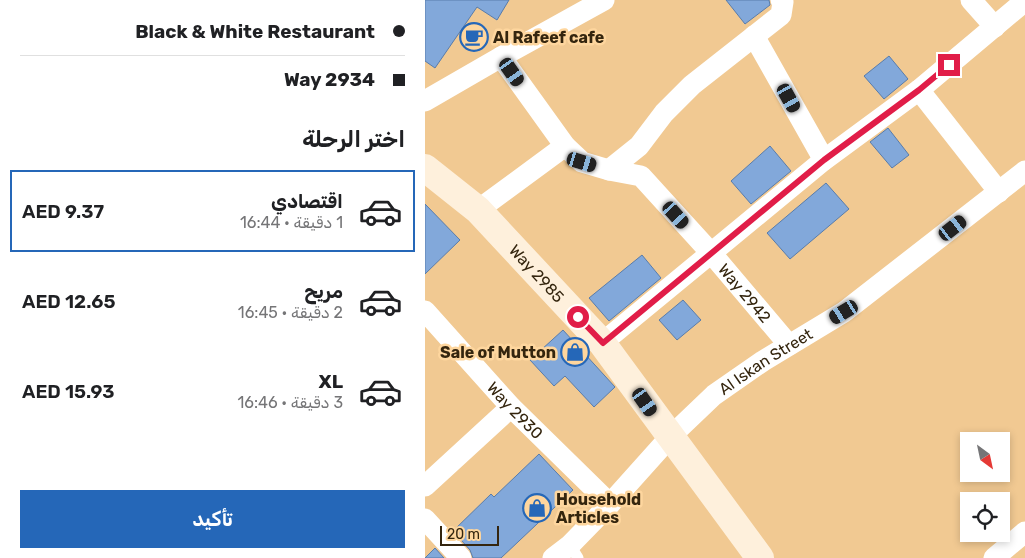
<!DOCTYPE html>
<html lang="ar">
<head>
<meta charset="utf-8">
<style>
	:root { --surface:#fff; --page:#f6f6f6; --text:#202124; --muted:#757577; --line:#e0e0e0; --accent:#2567b8 }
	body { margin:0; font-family:Rubik,Cairo,sans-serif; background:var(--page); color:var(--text); direction:rtl; height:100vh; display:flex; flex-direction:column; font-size:19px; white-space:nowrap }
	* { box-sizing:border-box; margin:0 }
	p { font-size:16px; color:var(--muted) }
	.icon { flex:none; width:28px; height:28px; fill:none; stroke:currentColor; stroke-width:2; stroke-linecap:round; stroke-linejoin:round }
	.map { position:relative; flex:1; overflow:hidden; direction:ltr }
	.panel { display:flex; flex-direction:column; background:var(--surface); width:425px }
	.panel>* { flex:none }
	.top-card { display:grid; align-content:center; height:110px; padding:0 20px; background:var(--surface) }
	.needle { width:32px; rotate:147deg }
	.fabs { position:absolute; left:535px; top:432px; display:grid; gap:10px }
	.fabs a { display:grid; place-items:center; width:50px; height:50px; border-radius:0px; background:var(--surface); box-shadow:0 2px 8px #0003; font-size:25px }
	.scale { position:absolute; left:15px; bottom:12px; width:59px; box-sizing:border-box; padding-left:5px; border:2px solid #34250e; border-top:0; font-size:14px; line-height:18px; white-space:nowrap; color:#34250e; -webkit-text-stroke:4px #fed69e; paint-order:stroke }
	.end { position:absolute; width:22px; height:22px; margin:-11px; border:6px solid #e11d48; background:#fff; box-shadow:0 0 0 2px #fff }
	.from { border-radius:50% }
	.car { position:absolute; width:15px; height:30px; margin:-15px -8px; border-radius:6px; box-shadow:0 0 4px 1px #0007; background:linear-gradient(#222 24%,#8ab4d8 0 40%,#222 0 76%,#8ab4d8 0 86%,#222 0) }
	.top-card b { display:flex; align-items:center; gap:18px; height:48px; font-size:19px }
	.top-card b+b { border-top:1px solid var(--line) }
	.top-card i { width:12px; height:12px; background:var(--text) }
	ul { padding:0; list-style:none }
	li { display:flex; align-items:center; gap:15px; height:82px; margin:0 10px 8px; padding:0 10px; border:2px solid transparent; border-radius:0px }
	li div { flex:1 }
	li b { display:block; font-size:19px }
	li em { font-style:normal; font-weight:600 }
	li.active { border-color:var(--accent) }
	li>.icon { width:45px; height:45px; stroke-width:1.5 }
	h2 { padding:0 20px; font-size:22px; line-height:60px }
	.primary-button { display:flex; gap:10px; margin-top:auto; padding:10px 20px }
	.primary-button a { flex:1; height:58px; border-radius:0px; background:var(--accent); color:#fff; font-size:20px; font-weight:600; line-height:58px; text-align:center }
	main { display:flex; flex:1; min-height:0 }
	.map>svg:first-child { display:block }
</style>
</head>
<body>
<main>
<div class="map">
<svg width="600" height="558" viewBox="0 0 600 558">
	<rect width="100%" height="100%" fill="#f1c992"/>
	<g fill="#82a8da" stroke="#587cab">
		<path d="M0,0H84L72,20L52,7L10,68L0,61Z"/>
		<path d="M301,0H344L345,5L320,24Z"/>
		<path d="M464,56L483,79L459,99L439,76Z"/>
		<path d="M463,128L484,155L467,168L445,142Z"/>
		<path d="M345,146L366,171L326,204L306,181Z"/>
		<path d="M401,183L424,209L365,259L342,233Z"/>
		<path d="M0,204L35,240L0,274Z"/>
		<path d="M217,255L236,278L184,321L164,298Z"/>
		<path d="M258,300L276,320L252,340L234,320Z"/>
		<path d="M138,330L190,387L169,407L140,376L129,386L105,360Z"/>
		<path d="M114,454L148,490L76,558H48L45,550L28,531L66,494L69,497Z"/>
		<path d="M10,548L19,558H0Z"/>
	</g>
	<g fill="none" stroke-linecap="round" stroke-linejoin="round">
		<path stroke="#fff" stroke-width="11" d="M145,545L153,558"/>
		<g stroke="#fff" stroke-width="21">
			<path d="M546,0L570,27"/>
			<path d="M329,36L399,160"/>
			<path id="s1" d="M76,57L140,146L157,162L184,170L216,176L287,254L364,345"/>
			<path d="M494,90L574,192"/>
			<path d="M0,101L76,57L179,0"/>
			<path d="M184,170L214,146L239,113L267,85L356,15L358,2L356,0"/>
			<path d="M53,210L140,146"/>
			<path id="s2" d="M0,311L86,407L185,504"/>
			<path d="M177,343L399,160L494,90L600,1"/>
			<path d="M0,486L86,407"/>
			<path d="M0,519L36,558"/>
			<path id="s3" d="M128,558L145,545L185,504L245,437L289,395L338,361L419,312L600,171"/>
			<path d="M569,558L600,532"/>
		</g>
		<path stroke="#fef0dc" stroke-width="28" id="s4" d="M0,168L53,210L177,343L335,558"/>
	</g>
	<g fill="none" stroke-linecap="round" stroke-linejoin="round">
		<path stroke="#e11d48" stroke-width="6" d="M153,317L178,343L399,160L494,90L524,65"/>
	</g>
	<defs>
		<symbol id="cafe-ring" viewBox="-11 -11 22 22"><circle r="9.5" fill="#fed69e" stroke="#2567b8" stroke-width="1.5"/><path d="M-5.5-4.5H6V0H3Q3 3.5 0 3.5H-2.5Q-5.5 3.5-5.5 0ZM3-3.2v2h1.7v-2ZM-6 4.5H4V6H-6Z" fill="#2567b8"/></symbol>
		<symbol id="shop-ring" viewBox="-11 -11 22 22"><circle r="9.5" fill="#fed69e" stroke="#2567b8" stroke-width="1.5"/><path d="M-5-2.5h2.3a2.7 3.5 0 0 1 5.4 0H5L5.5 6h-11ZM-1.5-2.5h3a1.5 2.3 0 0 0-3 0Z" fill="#2567b8"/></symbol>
	</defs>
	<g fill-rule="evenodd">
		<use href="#cafe-ring" x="33" y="21" width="32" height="32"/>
		<use href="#shop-ring" x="134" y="336" width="32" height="32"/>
		<use href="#shop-ring" x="96" y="492" width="32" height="32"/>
	</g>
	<g text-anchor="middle" stroke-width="5" stroke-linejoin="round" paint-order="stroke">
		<g font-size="16" font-weight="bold" fill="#34250e" stroke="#fed69e" text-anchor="start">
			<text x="68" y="43">Al Rafeef cafe</text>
			<text x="131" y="358" text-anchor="end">Sale of Mutton</text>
			<text x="131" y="505">Household<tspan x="131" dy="18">Articles</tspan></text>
		</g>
		<g font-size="16" fill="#34250e" stroke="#fed69e">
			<text dy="6" stroke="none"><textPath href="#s4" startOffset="154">Way 2985</textPath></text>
			<text dy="6" stroke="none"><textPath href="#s1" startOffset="350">Way 2942</textPath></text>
			<text dy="6" stroke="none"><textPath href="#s3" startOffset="291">Al Iskan Street</textPath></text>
			<text dy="6" stroke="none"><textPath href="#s2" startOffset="134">Way 2930</textPath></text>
		</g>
	</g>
</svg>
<div class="fabs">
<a><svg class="needle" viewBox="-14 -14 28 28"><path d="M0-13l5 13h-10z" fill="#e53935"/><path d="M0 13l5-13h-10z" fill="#757577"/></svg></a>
<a><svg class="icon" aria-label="locate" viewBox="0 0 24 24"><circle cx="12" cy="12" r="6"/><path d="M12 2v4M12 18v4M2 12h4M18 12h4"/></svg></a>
</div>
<div class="scale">20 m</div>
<i class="end from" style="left:153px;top:317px"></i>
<i class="end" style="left:524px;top:65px"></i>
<i class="car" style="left:87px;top:72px;rotate:145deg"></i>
<i class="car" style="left:364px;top:98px;rotate:151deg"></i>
<i class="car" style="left:157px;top:162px;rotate:107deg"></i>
<i class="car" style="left:251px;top:215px;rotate:138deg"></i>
<i class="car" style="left:528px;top:228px;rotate:52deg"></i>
<i class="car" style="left:419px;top:312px;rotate:239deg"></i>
<i class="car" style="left:220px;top:402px;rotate:145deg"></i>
</div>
<section class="panel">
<div class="top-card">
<b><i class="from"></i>Black &amp; White Restaurant</b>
<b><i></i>Way 2934</b>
</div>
<h2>اختر الرحلة</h2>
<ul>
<li class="active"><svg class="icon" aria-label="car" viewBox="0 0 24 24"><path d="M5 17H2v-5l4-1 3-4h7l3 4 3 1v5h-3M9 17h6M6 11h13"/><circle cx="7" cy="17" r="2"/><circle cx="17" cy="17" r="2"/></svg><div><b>اقتصادي</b><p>1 دقيقة · 16:44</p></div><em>AED 9.37</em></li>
<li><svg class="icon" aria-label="car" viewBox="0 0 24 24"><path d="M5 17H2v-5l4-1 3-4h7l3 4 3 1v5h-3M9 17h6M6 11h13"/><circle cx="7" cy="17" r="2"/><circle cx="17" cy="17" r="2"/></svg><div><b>مريح</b><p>2 دقيقة · 16:45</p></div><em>AED 12.65</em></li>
<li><svg class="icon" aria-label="car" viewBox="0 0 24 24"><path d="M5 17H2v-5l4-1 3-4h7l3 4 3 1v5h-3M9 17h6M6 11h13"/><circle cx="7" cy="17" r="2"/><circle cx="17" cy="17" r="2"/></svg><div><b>XL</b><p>3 دقيقة · 16:46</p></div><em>AED 15.93</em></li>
</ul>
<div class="primary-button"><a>تأكيد</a></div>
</section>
</main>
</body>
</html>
